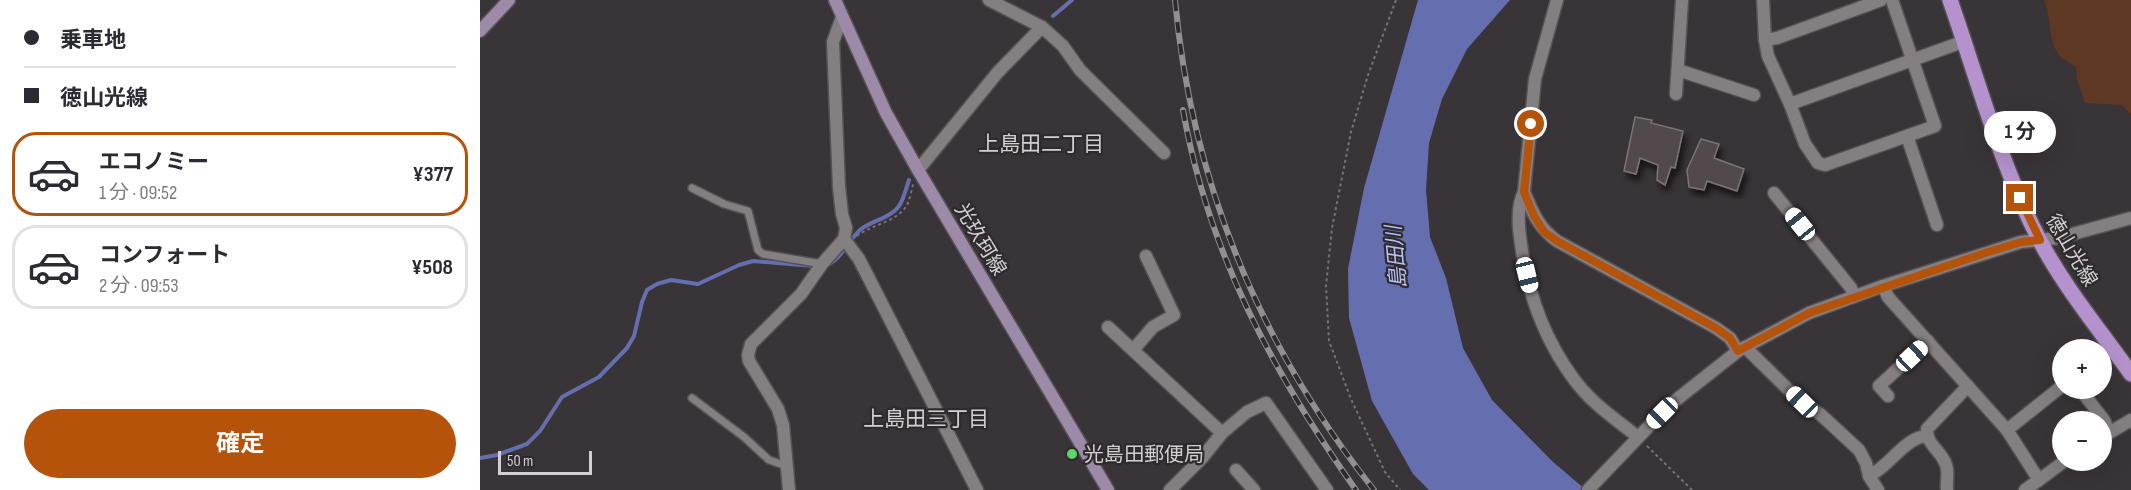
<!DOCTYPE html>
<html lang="ja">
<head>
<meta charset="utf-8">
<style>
	:root { --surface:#fff; --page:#f7f7f7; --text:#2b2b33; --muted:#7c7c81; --line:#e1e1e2; --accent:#b45309 }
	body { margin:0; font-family:"Sofia Sans Condensed","Noto Sans JP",sans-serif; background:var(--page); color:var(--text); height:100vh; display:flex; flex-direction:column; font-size:22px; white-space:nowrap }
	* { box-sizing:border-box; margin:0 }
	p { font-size:20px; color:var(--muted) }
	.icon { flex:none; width:33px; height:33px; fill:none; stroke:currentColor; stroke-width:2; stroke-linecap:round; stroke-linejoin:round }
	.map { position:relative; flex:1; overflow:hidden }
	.panel { display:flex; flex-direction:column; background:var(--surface); width:480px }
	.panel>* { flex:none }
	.hud { display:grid; align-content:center; height:132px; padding:0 24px; background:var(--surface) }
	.controls { position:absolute; left:1572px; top:339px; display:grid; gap:12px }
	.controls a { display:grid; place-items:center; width:60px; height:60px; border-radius:50%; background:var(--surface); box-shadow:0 6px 24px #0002; font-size:30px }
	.scale { position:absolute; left:18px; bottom:15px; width:94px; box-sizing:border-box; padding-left:6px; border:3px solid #d3d0d2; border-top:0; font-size:16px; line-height:21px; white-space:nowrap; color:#d3d0d2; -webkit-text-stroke:4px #2f2a2d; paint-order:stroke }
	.end { position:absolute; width:27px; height:27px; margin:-14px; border:8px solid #b45309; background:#fff; box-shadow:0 0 0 3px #fff }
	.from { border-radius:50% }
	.bubble { position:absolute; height:42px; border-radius:21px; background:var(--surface); box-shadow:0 6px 24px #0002; font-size:20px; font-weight:700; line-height:42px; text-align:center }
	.car { position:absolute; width:18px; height:36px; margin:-18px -9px; border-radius:8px; box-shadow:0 0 4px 2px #0007; background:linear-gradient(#fff 24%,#345 0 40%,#fff 0 76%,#345 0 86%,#fff 0) }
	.hud b { display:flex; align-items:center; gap:21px; height:57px; font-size:22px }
	.hud b+b { border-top:2px solid var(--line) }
	.hud i { width:15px; height:15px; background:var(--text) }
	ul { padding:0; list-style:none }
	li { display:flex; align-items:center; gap:18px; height:84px; margin:0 12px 9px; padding:0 12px; border:3px solid var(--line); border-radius:24px }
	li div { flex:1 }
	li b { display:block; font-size:22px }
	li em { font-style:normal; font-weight:700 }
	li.on { border-color:var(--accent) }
	li>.icon { width:54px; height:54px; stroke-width:1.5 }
	.primary-button { display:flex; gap:12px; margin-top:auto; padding:12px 24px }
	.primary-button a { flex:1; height:69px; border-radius:36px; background:var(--accent); color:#fff; font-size:24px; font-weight:700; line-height:69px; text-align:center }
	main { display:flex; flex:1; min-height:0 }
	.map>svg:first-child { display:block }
</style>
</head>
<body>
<main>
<section class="panel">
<div class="hud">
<b><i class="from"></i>乗車地</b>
<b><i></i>徳山光線</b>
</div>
<ul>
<li class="on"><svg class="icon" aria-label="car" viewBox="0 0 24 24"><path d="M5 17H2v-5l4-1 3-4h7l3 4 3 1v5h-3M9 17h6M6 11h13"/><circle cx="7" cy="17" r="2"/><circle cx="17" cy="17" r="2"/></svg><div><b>エコノミー</b><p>1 分 · 09:52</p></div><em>¥377</em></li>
<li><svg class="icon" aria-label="car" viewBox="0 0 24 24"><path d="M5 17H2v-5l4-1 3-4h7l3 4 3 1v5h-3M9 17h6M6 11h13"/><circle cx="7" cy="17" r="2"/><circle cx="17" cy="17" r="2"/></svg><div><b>コンフォート</b><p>2 分 · 09:53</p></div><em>¥508</em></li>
</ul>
<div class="primary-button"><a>確定</a></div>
</section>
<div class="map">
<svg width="1651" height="490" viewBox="0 0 1651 490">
	<defs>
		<filter id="shadow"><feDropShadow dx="3.5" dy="6" stdDeviation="3" flood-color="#0009"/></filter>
	</defs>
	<rect width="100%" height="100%" fill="#393437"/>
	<path fill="#5f3824" d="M1564,0H1651V114L1642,105L1605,103L1597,80L1596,67C1591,64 1585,60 1580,56C1567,41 1572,17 1564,0Z"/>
	<path fill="#656eae" d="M938,0H1030L987,49L962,99L949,143L946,190L950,237L966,278L983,348L1012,400L1072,461L1106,490H949L933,474L892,401L869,318L868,269L884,188Z"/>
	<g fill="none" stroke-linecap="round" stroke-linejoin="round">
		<g stroke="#656eae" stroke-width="4">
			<path d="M573,16L592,0"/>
			<path d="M344,266C360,262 368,241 380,230C390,221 411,218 419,206C424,199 426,188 429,180"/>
			<path d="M0,458L17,455L47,444L60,431L82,397L119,377L147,348L154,336L162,302L167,290L177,284L191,280L218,284L259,265L273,261L334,266"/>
		</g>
	</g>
	<g fill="#514a4b" stroke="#7b7475" stroke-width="1.5" filter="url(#shadow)">
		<path d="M1155,117L1172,120L1171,123L1203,131L1195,168L1191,167L1185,185L1177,180L1178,165L1160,158L1156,174L1144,171Z"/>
		<path d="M1221,139L1239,144L1234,158L1264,169L1257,191L1227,181L1224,190L1209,187L1207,170Z"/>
	</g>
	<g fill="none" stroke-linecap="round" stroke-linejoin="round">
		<defs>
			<g id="service">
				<path d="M212,188L244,204L268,211L278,250L283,254L342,264"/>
				<path d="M212,398L264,437L289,460L307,466"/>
			</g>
			<g id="minor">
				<path d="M509,0L562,27"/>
				<path d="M1077,0L1055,79L1044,192C1037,205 1038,222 1040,237C1046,287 1063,337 1093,378C1111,403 1134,418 1158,437"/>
				<path d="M1283,0L1285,40L1288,56L1310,104L1325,144L1338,163L1345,165L1455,126L1412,0"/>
				<path d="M1285,40L1297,38L1401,0"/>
				<path d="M1198,70L1274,95"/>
				<path d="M1196,94L1202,0"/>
				<path d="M1310,104L1485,41"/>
				<path d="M1427,136L1457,225"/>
				<path d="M438,170L518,72L562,27L583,46L600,70L684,153"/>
				<path d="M1044,192C1053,213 1058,227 1077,241L1236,328L1250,338L1258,351"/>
				<path d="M1294,193L1371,288L1374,296"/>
				<path d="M364,239L379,259L497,490"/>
				<path d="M1403,286L1408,297L1527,430L1559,480L1586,460"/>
				<path d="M628,327L742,433"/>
				<path d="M1265,347L1321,402L1340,414L1379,450L1386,463L1389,476L1398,490"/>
				<path d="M653,350L673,327L694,315L666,256"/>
				<path d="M1599,388L1624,420L1629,433"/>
				<path d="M1408,396L1399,386L1448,341"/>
				<path d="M1527,430L1582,386"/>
				<path d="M1622,437L1651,420"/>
				<path d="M756,470L774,490"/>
				<path d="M1389,476C1410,466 1425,437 1447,436"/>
				<path d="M309,490L303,425L298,409L269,361L268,355L271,344L321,294L342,264L364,239L366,228L362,214L359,187L353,42L362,17"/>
				<path d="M690,490L722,458L742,433L767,412L786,403L847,490"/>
				<path d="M1108,490L1173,422"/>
				<path d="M1467,490C1466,482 1469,472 1466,465C1462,451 1446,445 1447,429L1488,386"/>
				<path d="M1545,490L1559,480"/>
			</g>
			<path id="tertiary" d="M1173,422L1191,404L1258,351L1329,313L1403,286L1541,242L1578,238L1651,218"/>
			<g id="secondary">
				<path d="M355,0L406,113L438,170L628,490"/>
				<path d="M0,31L29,0"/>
			</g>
			<path id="primary" d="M1470,0C1498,80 1520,164 1559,239C1584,287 1620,330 1651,374"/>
		</defs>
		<use href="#service" stroke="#565254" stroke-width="10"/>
		<use href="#minor" stroke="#565254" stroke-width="15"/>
		<use href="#tertiary" stroke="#565254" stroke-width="15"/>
		<use href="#secondary" stroke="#565254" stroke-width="15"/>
		<use href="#primary" stroke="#565254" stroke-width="18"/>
		<g stroke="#767275" stroke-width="2" stroke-dasharray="3 3" stroke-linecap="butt">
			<path d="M916,0L888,75L871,132L852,228L846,286L849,341L871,399L905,472L920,490"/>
			<path d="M377,236C392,224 419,222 428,203C430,197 432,190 433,184"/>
			<path d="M1167,446L1212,490"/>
		</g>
		<use href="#service" stroke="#857f82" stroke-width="7"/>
		<use href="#minor" stroke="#857f82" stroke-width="12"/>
		<use href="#tertiary" stroke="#857f82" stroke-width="12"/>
		<use href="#secondary" stroke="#9d89a8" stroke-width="12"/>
		<use href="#primary" stroke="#b592cd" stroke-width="15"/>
		<defs>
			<g id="rail">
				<path d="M695,0C712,183 780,346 894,490"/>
				<path d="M703,110C728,252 793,373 876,490"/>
			</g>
		</defs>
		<use href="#rail" stroke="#928f91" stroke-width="6"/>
		<use href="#rail" stroke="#2f2a2d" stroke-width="4" stroke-dasharray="11" stroke-linecap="butt"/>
	</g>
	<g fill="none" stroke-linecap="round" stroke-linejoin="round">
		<path stroke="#b45309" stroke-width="8" d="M1051,124L1044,192L1054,216L1064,232L1077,241L1236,328L1250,338L1258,351L1329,313L1505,253L1541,242L1560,240L1540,198"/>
	</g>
	<circle fill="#5cd56d" stroke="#2f2a2d" stroke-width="2" cx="592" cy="454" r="6"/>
	<g text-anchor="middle" stroke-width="4.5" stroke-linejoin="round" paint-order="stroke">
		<g font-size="20" fill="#d3d0d2" stroke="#2f2a2d">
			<text transform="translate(501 239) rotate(59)" y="7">光玖珂線</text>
			<text transform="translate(1592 250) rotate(59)" y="7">徳山光線</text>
		</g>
		<g font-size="20" fill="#d3d0d2" stroke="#2f2a2d" text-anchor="start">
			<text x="604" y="461">光島田郵便局</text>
		</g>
		<g font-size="21" fill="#d3d0d2" stroke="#2f2a2d">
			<text x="561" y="151">上島田二丁目</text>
			<text x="446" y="426">上島田三丁目</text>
		</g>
		<g font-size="21" font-style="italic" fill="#b7c1f8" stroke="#2f2a2d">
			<text transform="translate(916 257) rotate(-95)" y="7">島田川</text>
		</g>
	</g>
</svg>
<div class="controls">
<a>+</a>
<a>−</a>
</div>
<div class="scale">50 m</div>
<i class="end from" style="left:1051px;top:124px"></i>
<i class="end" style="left:1540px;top:198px"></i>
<div class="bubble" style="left:1504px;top:111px;width:72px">1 分</div>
<i class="car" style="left:1320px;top:224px;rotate:321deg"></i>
<i class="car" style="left:1047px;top:275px;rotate:166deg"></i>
<i class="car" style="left:1432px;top:356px;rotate:47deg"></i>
<i class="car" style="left:1322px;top:402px;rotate:314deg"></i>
<i class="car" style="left:1182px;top:413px;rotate:225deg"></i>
</div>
</main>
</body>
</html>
